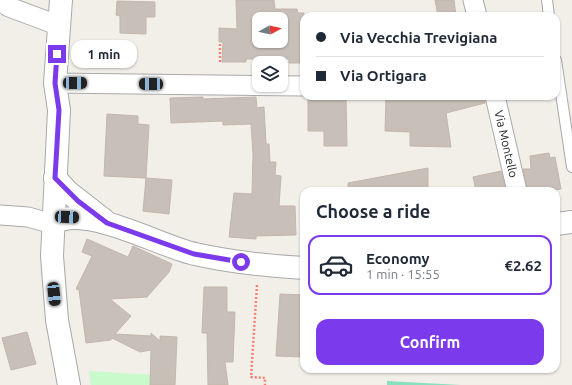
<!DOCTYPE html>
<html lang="en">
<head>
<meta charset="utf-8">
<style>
	:root { --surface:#fff; --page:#f2f2f3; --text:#1f2937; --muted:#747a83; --line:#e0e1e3; --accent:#7c3aed }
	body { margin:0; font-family:Ubuntu,sans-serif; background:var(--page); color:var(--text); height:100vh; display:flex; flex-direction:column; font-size:15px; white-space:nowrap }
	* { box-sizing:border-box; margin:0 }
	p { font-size:13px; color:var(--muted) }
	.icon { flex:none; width:22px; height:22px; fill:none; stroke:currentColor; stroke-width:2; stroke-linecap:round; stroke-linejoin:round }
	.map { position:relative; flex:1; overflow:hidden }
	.details { position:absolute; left:300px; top:187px; width:260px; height:186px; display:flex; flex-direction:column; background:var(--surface); border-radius:12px; box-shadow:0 1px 3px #0004 }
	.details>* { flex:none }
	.top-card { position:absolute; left:300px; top:12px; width:260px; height:88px; border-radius:12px; box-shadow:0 1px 3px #0004; display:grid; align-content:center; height:88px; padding:0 16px; background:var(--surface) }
	.needle { width:26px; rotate:82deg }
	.tools { position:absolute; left:252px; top:12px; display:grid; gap:8px }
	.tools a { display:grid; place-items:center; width:36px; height:36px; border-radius:8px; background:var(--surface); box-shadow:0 1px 3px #0004; font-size:20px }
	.end { position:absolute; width:18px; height:18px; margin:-9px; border:5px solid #7c3aed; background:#fff; box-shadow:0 0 0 2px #fff }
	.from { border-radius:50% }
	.bubble { position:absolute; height:28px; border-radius:12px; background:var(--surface); box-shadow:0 1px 3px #0004; font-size:13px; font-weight:600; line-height:28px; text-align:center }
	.car { position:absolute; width:12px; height:24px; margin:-12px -6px; border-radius:5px; box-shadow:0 0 3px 1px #0007; background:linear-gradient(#222 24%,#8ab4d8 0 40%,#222 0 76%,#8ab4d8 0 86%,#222 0) }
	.top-card b { display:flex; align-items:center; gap:14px; height:38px; font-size:15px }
	.top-card b+b { border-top:1px solid var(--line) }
	.top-card i { width:10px; height:10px; background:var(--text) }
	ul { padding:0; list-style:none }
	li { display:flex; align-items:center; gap:12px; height:60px; margin:0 8px 6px; padding:0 8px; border:2px solid transparent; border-radius:12px }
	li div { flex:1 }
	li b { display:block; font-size:15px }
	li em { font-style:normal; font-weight:600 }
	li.current { border-color:var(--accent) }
	li>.icon { width:36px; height:36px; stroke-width:1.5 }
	h2 { padding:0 16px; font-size:18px; line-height:48px }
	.action { display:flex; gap:8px; margin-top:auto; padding:8px 16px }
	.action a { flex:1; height:46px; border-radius:12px; background:var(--accent); color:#fff; font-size:16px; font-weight:600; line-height:46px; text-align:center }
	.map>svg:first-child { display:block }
</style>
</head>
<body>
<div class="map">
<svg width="572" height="385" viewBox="0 0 572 385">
	<rect width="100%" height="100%" fill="#f2efe9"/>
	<path fill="#c8facc" d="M89,371L154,375L150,385H91Z"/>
	<path fill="#88e0be" d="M387,381L461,385H387Z"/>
	<g fill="#c7bfb8" stroke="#c4b6ab" fill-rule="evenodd">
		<path d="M236,0H274L275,9H297L298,13H304L303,63H289V59H246V62H222L223,42H219V28L237,29ZM259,19H281V41H259Z"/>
		<path d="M435,0H454L456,16H438Z"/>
		<path d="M117,1L155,2V17H146V34L120,33V16L116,15Z"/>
		<path d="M452,96H484L485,103L446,113L451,147L410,146V132L385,131L386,98L432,99Z"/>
		<path d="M203,97V99L256,97L257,108L264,107L266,144H269L270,162H276L275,175L281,176L279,206H295L296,235L256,236V239L229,237L234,193L252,194L253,154L251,124L223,125V121L171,123L170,98Z"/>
		<path d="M346,98L347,146H324V131H308V99Z"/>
		<path d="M107,114L138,116V124L149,125L146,178L104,176Z"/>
		<path d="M549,153L550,158L555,157L561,189L550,191H528L523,169H531L530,156Z"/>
		<path d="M428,168V191H348V183Z"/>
		<path d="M501,171L506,191H476L473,177Z"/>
		<path d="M146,178L172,180L169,214L143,211Z"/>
		<path d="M87,239L128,257L133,246L172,264L169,272L147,297L110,299L131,316L115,334L151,336V333L160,341V336L177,337L175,385H150L151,350L140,352L112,338L111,340L86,343L79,290L76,289L92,256L82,252Z"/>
		<path d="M204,287H227V312H235L233,362H225L228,385H208L207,333H202Z"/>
		<path d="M280,294L304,295V357L276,356Z"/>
		<path d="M27,332L36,364L11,370L2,338Z"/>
	</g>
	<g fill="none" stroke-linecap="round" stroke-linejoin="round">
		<defs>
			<g id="service">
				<path d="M547,0L549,16"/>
				<path d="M556,60L572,167"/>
			</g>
			<g id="minor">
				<path d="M473,0L477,16"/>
				<path d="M0,1L9,7L60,26"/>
				<path d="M55,83L304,86"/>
				<path d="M495,96L517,191"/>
				<path d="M0,215L28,217L53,224"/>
			</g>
			<g id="tertiary">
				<path d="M61,0L55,83L59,110L52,256L57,320L69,385"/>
				<path d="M55,178L68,192L104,220"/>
				<path d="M53,224C83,202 161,247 195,254C231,262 268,266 304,268"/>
				<path d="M556,224L572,222"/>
			</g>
		</defs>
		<use href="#service" stroke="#a9a9a9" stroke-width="12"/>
		<use href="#minor" stroke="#a9a9a9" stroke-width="21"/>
		<use href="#tertiary" stroke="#a9a9a9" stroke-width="24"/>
		<g stroke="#fa8072" stroke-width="2.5" stroke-dasharray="2 2" stroke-linecap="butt">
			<path d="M220,62V42"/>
			<path d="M257,285L251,377L265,378V385"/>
		</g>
		<use href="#service" stroke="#fff" stroke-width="10"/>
		<use href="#minor" stroke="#fff" stroke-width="19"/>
		<use href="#tertiary" stroke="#fff" stroke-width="22"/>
	</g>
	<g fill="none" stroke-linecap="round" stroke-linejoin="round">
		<path stroke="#7c3aed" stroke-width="5" d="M57,54L55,83L59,110L55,178L78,201L107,223L194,254L241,262"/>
	</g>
	<g text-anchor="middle" stroke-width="3.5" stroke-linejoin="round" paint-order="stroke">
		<g font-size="12" fill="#222" stroke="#fff">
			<text transform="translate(506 144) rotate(77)" y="4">Via Montello</text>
		</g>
	</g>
</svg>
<div class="tools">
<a><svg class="needle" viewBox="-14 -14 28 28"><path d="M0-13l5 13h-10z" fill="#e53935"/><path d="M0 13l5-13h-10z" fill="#747a83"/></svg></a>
<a><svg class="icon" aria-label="layers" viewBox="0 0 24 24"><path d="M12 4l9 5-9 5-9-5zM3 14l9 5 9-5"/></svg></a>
</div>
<i class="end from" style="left:241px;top:262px"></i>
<i class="end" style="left:57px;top:54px"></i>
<div class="bubble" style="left:71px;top:40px;width:66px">1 min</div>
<i class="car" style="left:75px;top:83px;rotate:90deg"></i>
<i class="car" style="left:151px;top:84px;rotate:271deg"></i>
<i class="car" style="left:67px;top:217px;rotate:93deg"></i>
<i class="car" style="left:54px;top:294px;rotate:174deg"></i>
<div class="top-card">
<b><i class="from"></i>Via Vecchia Trevigiana</b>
<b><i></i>Via Ortigara</b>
</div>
<section class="details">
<h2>Choose a ride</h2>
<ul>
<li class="current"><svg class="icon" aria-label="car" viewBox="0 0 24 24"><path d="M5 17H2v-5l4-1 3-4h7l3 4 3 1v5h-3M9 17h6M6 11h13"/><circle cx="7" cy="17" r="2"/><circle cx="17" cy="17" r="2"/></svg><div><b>Economy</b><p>1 min · 15:55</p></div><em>€2.62</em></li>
</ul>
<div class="action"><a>Confirm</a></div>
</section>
</div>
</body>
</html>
